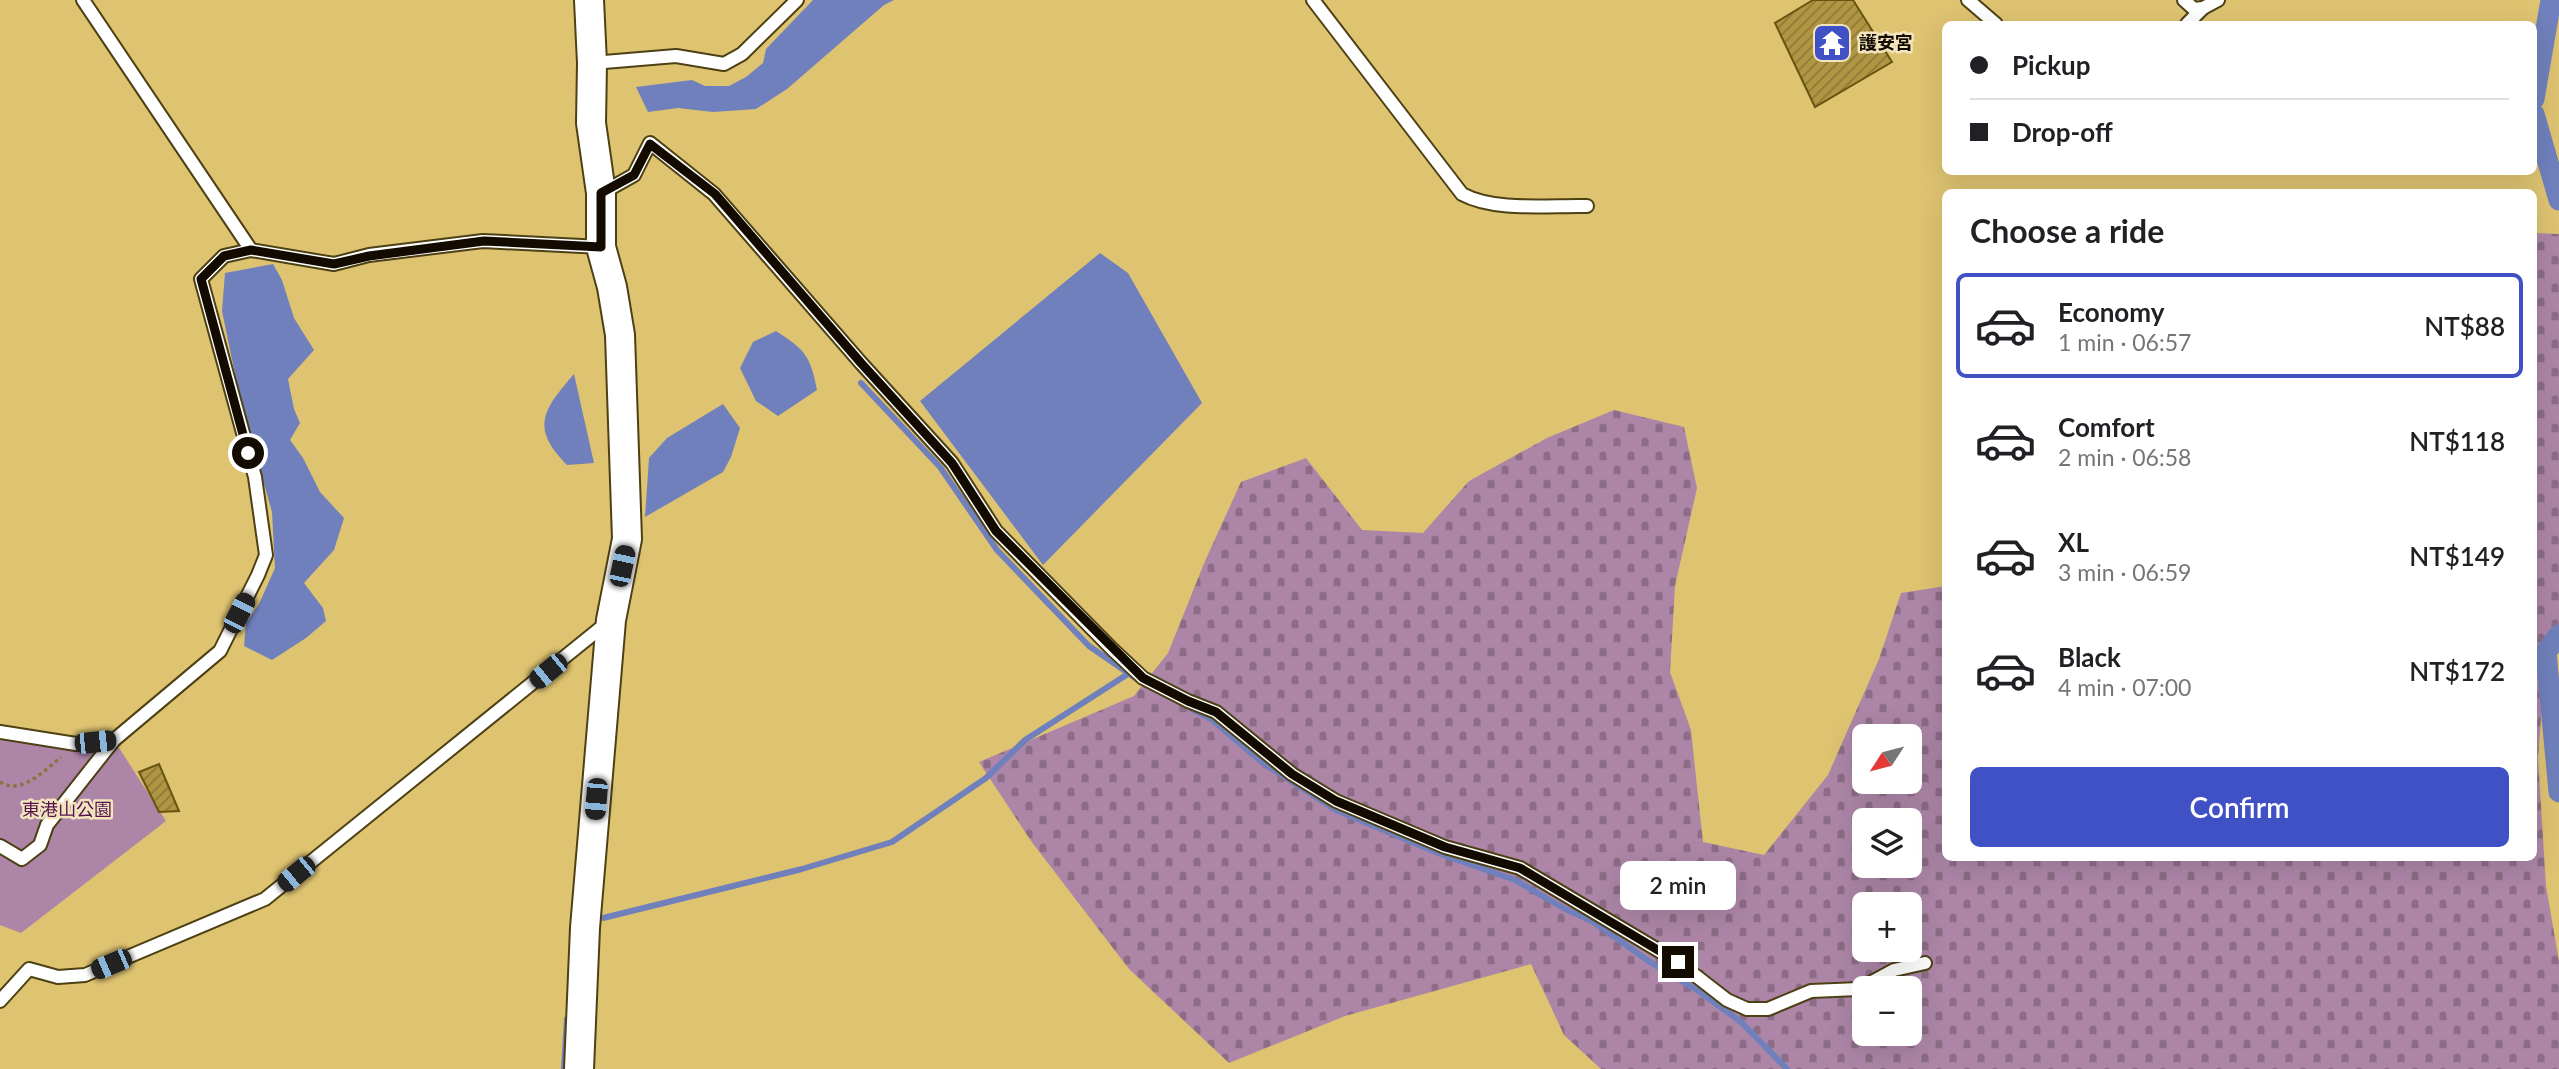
<!DOCTYPE html>
<html lang="en">
<head>
<meta charset="utf-8">
<style>
	:root { --surface:#fff; --page:#f2f2f2; --text:#202124; --muted:#757577; --line:#e0e0e0; --accent:#3f51c5 }
	body { margin:0; font-family:Lato,"Noto Sans TC",sans-serif; background:var(--page); color:var(--text); height:100vh; display:flex; flex-direction:column; font-size:26px; white-space:nowrap }
	* { box-sizing:border-box; margin:0 }
	p { font-size:23px; color:var(--muted) }
	.icon { flex:none; width:38px; height:38px; fill:none; stroke:currentColor; stroke-width:2; stroke-linecap:round; stroke-linejoin:round }
	.map { position:relative; flex:1; overflow:hidden }
	.side { position:absolute; left:1942px; top:189px; width:595px; height:672px; display:flex; flex-direction:column; background:var(--surface); border-radius:10px; box-shadow:0 7px 28px #0002 }
	.side>* { flex:none }
	.hud { position:absolute; left:1942px; top:21px; width:595px; height:154px; border-radius:10px; box-shadow:0 7px 28px #0002; display:grid; align-content:center; height:154px; padding:0 28px; background:var(--surface) }
	.needle { width:46px; rotate:234deg }
	.fabs { position:absolute; left:1852px; top:724px; display:grid; gap:14px }
	.fabs a { display:grid; place-items:center; width:70px; height:70px; border-radius:10px; background:var(--surface); box-shadow:0 7px 28px #0002; font-size:35px }
	.end { position:absolute; width:32px; height:32px; margin:-16px; border:9px solid #130b00; background:#fff; box-shadow:0 0 0 4px #fff }
	.from { border-radius:50% }
	.bubble { position:absolute; height:49px; border-radius:10px; background:var(--surface); box-shadow:0 7px 28px #0002; font-size:23px; font-weight:600; line-height:49px; text-align:center }
	.car { position:absolute; width:21px; height:42px; margin:-21px -10px; border-radius:9px; box-shadow:0 0 5px 2px #0007; background:linear-gradient(#222 24%,#8ab4d8 0 40%,#222 0 76%,#8ab4d8 0 86%,#222 0) }
	.hud b { display:flex; align-items:center; gap:24px; height:66px; font-size:26px }
	.hud b+b { border-top:2px solid var(--line) }
	.hud i { width:18px; height:18px; background:var(--text) }
	ul { padding:0; list-style:none }
	li { display:flex; align-items:center; gap:21px; height:105px; margin:0 14px 10px; padding:0 14px; border:4px solid transparent; border-radius:10px }
	li div { flex:1 }
	li b { display:block; font-size:26px }
	li em { font-style:normal; font-weight:600 }
	li.current { border-color:var(--accent) }
	li>.icon { width:63px; height:63px; stroke-width:1.5 }
	h2 { padding:0 28px; font-size:32px; line-height:84px }
	.button { display:flex; gap:14px; margin-top:auto; padding:14px 28px }
	.button a { flex:1; height:80px; border-radius:10px; background:var(--accent); color:#fff; font-size:28px; font-weight:600; line-height:80px; text-align:center }
	.map>svg:first-child { display:block }
</style>
</head>
<body>
<div class="map">
<svg width="2559" height="1069" viewBox="0 0 2559 1069">
	<defs>
		<pattern id="cemetery-stones" width="16" height="16" patternUnits="userSpaceOnUse" patternTransform="scale(1.75)"><rect width="16" height="16" fill="#ad86a7"/><path d="M2 7V4a2 2 0 0 1 4 0v3zM10 15v-3a2 2 0 0 1 4 0v3z" fill="#8c6c86"/></pattern>
		<pattern id="building-hatch" width="6" height="6" patternUnits="userSpaceOnUse" patternTransform="scale(1.75)"><rect width="6" height="6" fill="#b09643"/><path d="M-1 1l2-2M0 6l6-6M5 7l2-2" fill="none" stroke="#8e7936"/></pattern>
	</defs>
	<rect width="100%" height="100%" fill="#dec371"/>
	<path fill="url(#cemetery-stones)" fill-rule="evenodd" d="M2534,233L2559,234V637L2546,652L2538,758L2546,886L2559,961V1069H1601L1564,1035L1531,964L1345,1016L1229,1063L1129,969L1031,841L979,762L1134,696L1168,653L1205,561L1241,482L1306,458L1362,530L1423,533L1469,481L1547,438L1614,410L1684,427L1697,488L1675,586L1670,672L1691,730L1703,842L1764,855L1828,775L1879,659L1901,593L1946,586V858H2534ZM1864,737H1909V782H1864ZM1864,821H1909V866H1864ZM1864,905H1909V950H1864ZM1864,989H1909V1034H1864Z"/>
	<path fill="#ad86a7" d="M0,732L76,744L114,740L166,821L21,933L0,925Z"/>
	<g fill="#7080bc">
		<path d="M813,0H894L884,5L787,89L756,109L713,112L678,108L648,112L636,87L692,80L705,86H729L746,77L763,63L766,49Z"/>
		<path d="M1100,253L1128,273L1202,403L1043,565L920,401Z"/>
		<path d="M273,264L282,280L294,318L314,350L288,379L294,409L300,423L290,440L303,458L320,492L344,518L334,550L304,583L323,608L326,621L306,638L272,660L244,646L246,623L259,604L275,568L272,512L240,398L222,311L225,273Z"/>
		<path d="M776,331C805,350 810,355 817,390L778,416L756,401L740,368L753,342Z"/>
		<path d="M574,374L594,463L567,465C529,427 544,409 574,374Z"/>
		<path d="M723,404L740,428L731,457L723,472L645,517L649,458L667,438Z"/>
	</g>
	<g fill="none" stroke-linecap="round" stroke-linejoin="round">
		<g stroke="#7080bc" stroke-width="6">
			<path d="M861,383L940,467L997,550L1089,646L1137,679"/>
			<path d="M1190,708L1211,719L1263,763L1336,810L1443,855L1515,880L1565,909L1592,921L1650,962L1700,992L1741,1022L1787,1069"/>
			<path d="M603,918L802,869L892,842L986,778L1025,740L1131,672"/>
			<path d="M564,1069L567,1019"/>
		</g>
		<g stroke="#7080bc" stroke-width="21">
			<path d="M2534,99L2551,0"/>
			<path d="M2534,114L2559,200"/>
			<path d="M2559,635L2546,652L2559,792"/>
		</g>
	</g>
	<g fill="url(#building-hatch)" stroke="#675410" stroke-width="2">
		<path d="M1813,0H1853L1892,62L1815,107L1775,23Z"/>
		<path d="M159,764L179,811L159,812L139,772Z"/>
	</g>
	<g fill="none" stroke-linecap="round" stroke-linejoin="round">
		<defs>
			<g id="service">
				<path d="M83,0L251,250L334,264L369,255L483,241L601,247"/>
				<path d="M1313,0L1462,194C1495,212 1550,205 1587,206"/>
				<path d="M1968,0L1996,24"/>
				<path d="M2184,0L2194,9L2203,8L2218,0"/>
				<path d="M2187,24L2203,8"/>
				<path d="M592,63L676,56L724,64L742,54L797,0"/>
				<path d="M602,193L634,175L650,143L714,194L861,363L952,463L996,531L1112,649L1143,678L1188,701L1216,712L1292,774L1336,801L1445,847L1520,868L1678,962L1727,1000L1747,1009H1768L1811,991L1859,989L1894,970L1925,963"/>
				<path d="M0,732L76,744L114,740L220,651L258,575L266,555L255,477L201,279L224,256L251,250"/>
				<path d="M0,846L22,859L40,845L47,825L114,740"/>
				<path d="M0,1001L29,969L58,977L85,975L265,899L608,622"/>
			</g>
			<path id="tertiary" d="M579,1069L585,928L611,620L627,539L620,335L612,287L601,247V193L591,123L592,63L589,0"/>
		</defs>
		<use href="#service" stroke="#4d4013" stroke-width="16"/>
		<use href="#tertiary" stroke="#4d4013" stroke-width="32"/>
		<path stroke="#887541" stroke-width="3.5" stroke-dasharray="3.5 3.5" stroke-linecap="butt" d="M0,782C21,796 45,770 61,757"/>
		<use href="#service" stroke="#fff" stroke-width="12"/>
		<use href="#tertiary" stroke="#fff" stroke-width="28"/>
	</g>
	<g fill="none" stroke-linecap="round" stroke-linejoin="round">
		<path stroke="#130b00" stroke-width="9" d="M248,453L201,279L224,256L251,250L334,264L369,256L484,241L601,247V193L634,175L650,144L715,194L861,363L952,463L996,531L1143,678L1188,701L1216,712L1292,774L1336,801L1445,847L1520,868L1678,962"/>
	</g>
	<defs>
		<symbol id="temple-square" viewBox="-11 -11 22 22"><rect x="-9" y="-9" width="18" height="18" rx="4" fill="#3f51c5" stroke="#f2e5be"/><path d="M0-6L5-2H3V0L6.5 2.5H4V6H1.5V3h-3V6H-4V2.5H-6.5L-3 0V-2H-5Z" fill="#fff"/></symbol>
	</defs>
	<g fill-rule="evenodd">
		<use href="#temple-square" x="1810" y="21" width="44" height="44"/>
	</g>
	<g text-anchor="middle" stroke-width="5" stroke-linejoin="round" paint-order="stroke">
		<g font-size="18" font-weight="bold" fill="#130b00" stroke="#f2e5be" text-anchor="start">
			<text x="1859" y="49">護安宮</text>
		</g>
		<g font-size="18" fill="#55114f" stroke="#f2e5be">
			<text x="67" y="816">東港山公園</text>
		</g>
	</g>
</svg>
<div class="fabs">
<a><svg class="needle" viewBox="-14 -14 28 28"><path d="M0-13l5 13h-10z" fill="#e53935"/><path d="M0 13l5-13h-10z" fill="#757577"/></svg></a>
<a><svg class="icon" aria-label="layers" viewBox="0 0 24 24"><path d="M12 4l9 5-9 5-9-5zM3 14l9 5 9-5"/></svg></a>
<a>+</a>
<a>−</a>
</div>
<i class="end from" style="left:248px;top:453px"></i>
<i class="end" style="left:1678px;top:962px"></i>
<div class="bubble" style="left:1620px;top:861px;width:116px">2 min</div>
<i class="car" style="left:622px;top:566px;rotate:12deg"></i>
<i class="car" style="left:239px;top:613px;rotate:27deg"></i>
<i class="car" style="left:548px;top:671px;rotate:231deg"></i>
<i class="car" style="left:95px;top:742px;rotate:84deg"></i>
<i class="car" style="left:596px;top:799px;rotate:185deg"></i>
<i class="car" style="left:296px;top:874px;rotate:231deg"></i>
<i class="car" style="left:111px;top:964px;rotate:247deg"></i>
<div class="hud">
<b><i class="from"></i>Pickup</b>
<b><i></i>Drop-off</b>
</div>
<section class="side">
<h2>Choose a ride</h2>
<ul>
<li class="current"><svg class="icon" aria-label="car" viewBox="0 0 24 24"><path d="M5 17H2v-5l4-1 3-4h7l3 4 3 1v5h-3M9 17h6M6 11h13"/><circle cx="7" cy="17" r="2"/><circle cx="17" cy="17" r="2"/></svg><div><b>Economy</b><p>1 min · 06:57</p></div><em>NT$88</em></li>
<li><svg class="icon" aria-label="car" viewBox="0 0 24 24"><path d="M5 17H2v-5l4-1 3-4h7l3 4 3 1v5h-3M9 17h6M6 11h13"/><circle cx="7" cy="17" r="2"/><circle cx="17" cy="17" r="2"/></svg><div><b>Comfort</b><p>2 min · 06:58</p></div><em>NT$118</em></li>
<li><svg class="icon" aria-label="car" viewBox="0 0 24 24"><path d="M5 17H2v-5l4-1 3-4h7l3 4 3 1v5h-3M9 17h6M6 11h13"/><circle cx="7" cy="17" r="2"/><circle cx="17" cy="17" r="2"/></svg><div><b>XL</b><p>3 min · 06:59</p></div><em>NT$149</em></li>
<li><svg class="icon" aria-label="car" viewBox="0 0 24 24"><path d="M5 17H2v-5l4-1 3-4h7l3 4 3 1v5h-3M9 17h6M6 11h13"/><circle cx="7" cy="17" r="2"/><circle cx="17" cy="17" r="2"/></svg><div><b>Black</b><p>4 min · 07:00</p></div><em>NT$172</em></li>
</ul>
<div class="button"><a>Confirm</a></div>
</section>
</div>
</body>
</html>
